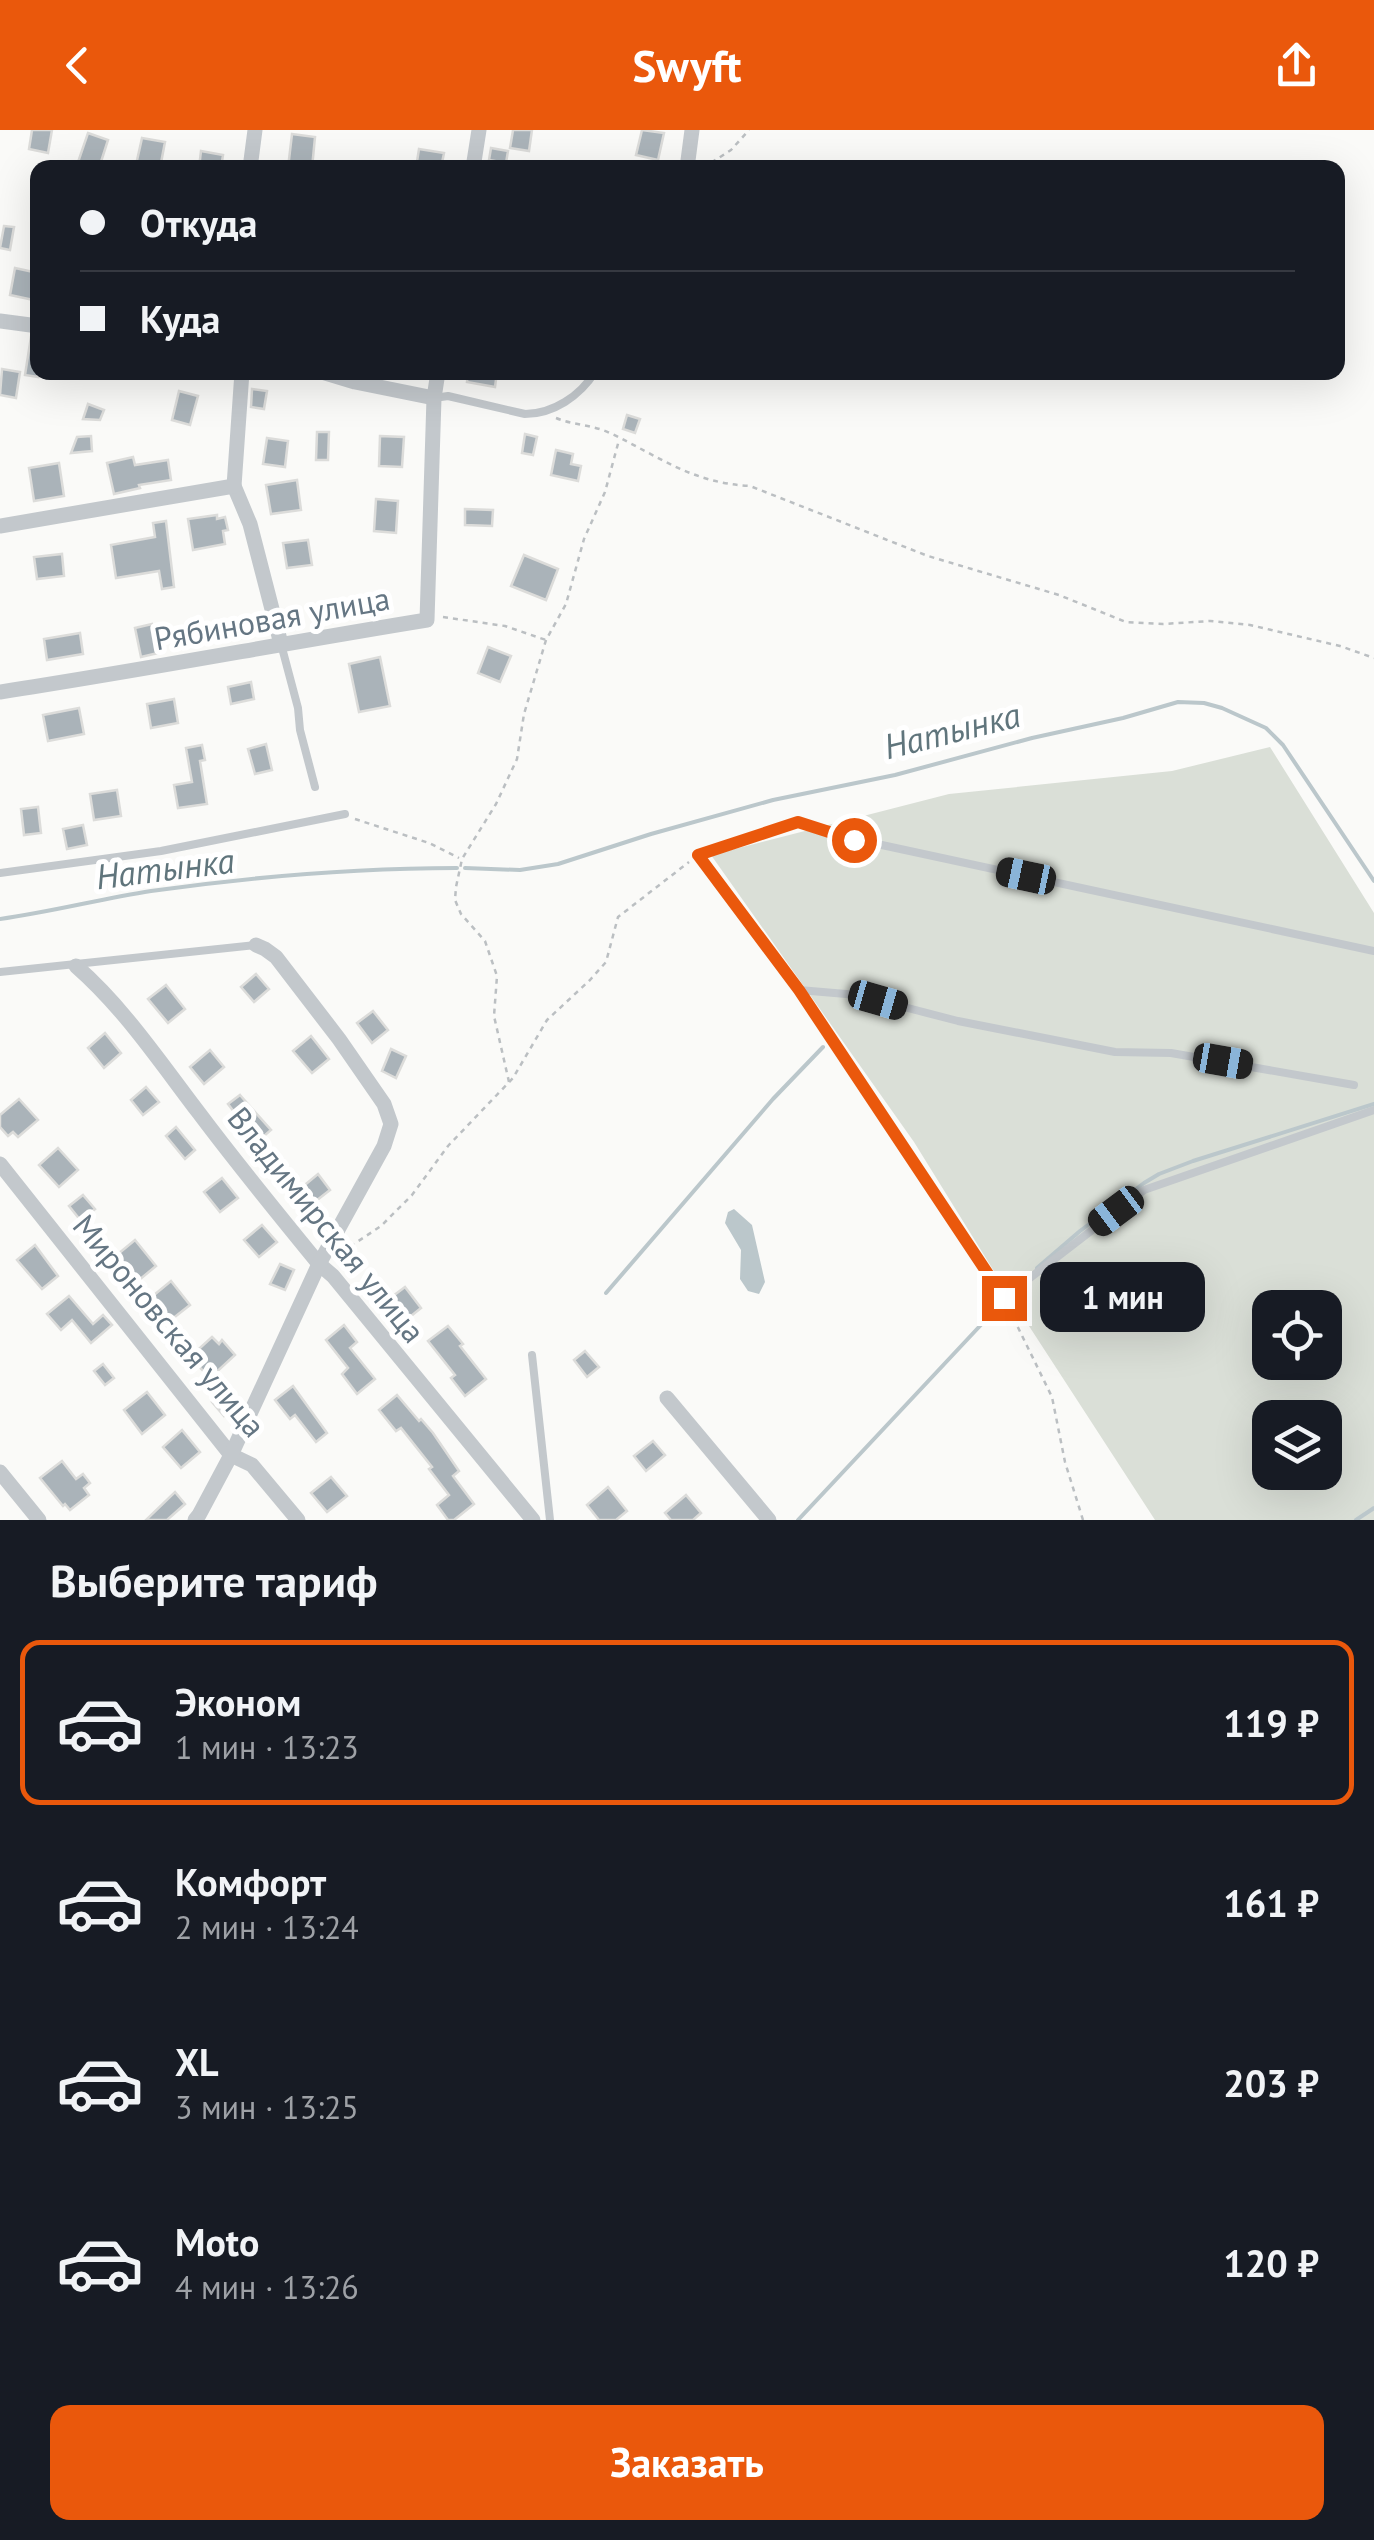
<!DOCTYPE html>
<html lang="ru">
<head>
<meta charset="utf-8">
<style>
	:root { --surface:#171b24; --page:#20242c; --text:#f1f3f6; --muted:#9ea1a6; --line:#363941; --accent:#ea580c }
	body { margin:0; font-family:"PT Sans",sans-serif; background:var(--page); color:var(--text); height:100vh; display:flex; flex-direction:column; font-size:38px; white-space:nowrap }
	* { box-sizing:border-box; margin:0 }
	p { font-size:32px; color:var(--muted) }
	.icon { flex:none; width:55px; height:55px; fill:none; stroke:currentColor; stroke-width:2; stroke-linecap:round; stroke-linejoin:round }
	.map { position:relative; height:1390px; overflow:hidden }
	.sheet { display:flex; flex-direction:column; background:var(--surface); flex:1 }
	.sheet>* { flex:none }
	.banner { position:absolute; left:30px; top:30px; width:1315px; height:220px; border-radius:20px; box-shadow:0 10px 40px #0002; display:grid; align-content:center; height:220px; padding:0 50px; background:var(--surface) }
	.tools { position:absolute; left:1252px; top:1160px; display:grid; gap:20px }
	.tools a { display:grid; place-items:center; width:90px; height:90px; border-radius:20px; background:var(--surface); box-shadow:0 10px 40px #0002; font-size:50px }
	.end { position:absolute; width:45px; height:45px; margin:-22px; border:12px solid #ea580c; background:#fff; box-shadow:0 0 0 5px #fff }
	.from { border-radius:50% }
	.bubble { position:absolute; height:70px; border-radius:20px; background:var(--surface); box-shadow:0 10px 40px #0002; font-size:32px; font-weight:600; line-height:70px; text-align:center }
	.car { position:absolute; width:30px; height:60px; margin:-30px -15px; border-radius:12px; box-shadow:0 0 8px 2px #0007; background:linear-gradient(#222 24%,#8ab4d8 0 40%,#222 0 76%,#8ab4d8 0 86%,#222 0) }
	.banner b { display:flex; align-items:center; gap:35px; height:95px; font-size:38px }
	.banner b+b { border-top:2px solid var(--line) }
	.banner i { width:25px; height:25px; background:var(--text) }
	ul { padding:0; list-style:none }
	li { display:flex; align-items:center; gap:30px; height:165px; margin:0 20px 15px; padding:0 30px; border:5px solid transparent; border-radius:20px }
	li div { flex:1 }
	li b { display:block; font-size:38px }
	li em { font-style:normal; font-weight:600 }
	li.active { border-color:var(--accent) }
	li>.icon { width:90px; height:90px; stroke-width:1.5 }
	h2 { padding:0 50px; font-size:45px; line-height:120px }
	.primary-button { display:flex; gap:20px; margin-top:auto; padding:20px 50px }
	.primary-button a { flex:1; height:115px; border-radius:20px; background:var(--accent); color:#fff; font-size:40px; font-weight:600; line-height:115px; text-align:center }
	header { display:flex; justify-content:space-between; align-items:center; height:130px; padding:0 50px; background:var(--accent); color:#fff; font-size:45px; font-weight:600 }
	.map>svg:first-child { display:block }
</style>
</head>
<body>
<header><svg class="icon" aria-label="back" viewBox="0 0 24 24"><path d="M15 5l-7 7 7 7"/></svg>Swyft<svg class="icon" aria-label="share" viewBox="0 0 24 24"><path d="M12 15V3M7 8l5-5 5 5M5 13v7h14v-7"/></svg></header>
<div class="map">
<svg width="1374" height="1390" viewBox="0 0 1374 1390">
	<rect width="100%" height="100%" fill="#fafaf8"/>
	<path fill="#dadfd7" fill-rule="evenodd" d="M1270,617L1374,783V1390H1155L1005,1159L914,1012L711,725L949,664L1172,641ZM1270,1178H1325V1232H1270ZM1270,1288H1325V1342H1270Z"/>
	<path fill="#bbc7cb" d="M734,1079L752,1095L765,1152L759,1164L748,1161L740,1149L741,1120L725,1093L728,1082Z"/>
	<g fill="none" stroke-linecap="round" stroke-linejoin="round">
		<g stroke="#bbc7cb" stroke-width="4">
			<path d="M465,738L520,740L558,734L651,704L773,670L895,645L1032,608L1123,588L1178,572L1204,573L1222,578L1266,598L1283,615L1374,751"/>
			<path d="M0,789C51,782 100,769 151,761C251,747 356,738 457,738"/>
			<path d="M1037,1138L1080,1101L1144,1053L1159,1044L1193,1031L1374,974"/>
			<path d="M606,1163L773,969L823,917"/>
			<path d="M798,1390L993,1182"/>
			<path d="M1356,1390L1374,1378"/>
		</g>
	</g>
	<g fill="#aab3b9" stroke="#dcdcda" stroke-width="2.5">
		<path d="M32,0H52L48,23L29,19Z"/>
		<path d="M513,0H532L529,21L510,18Z"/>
		<path d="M642,0L664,3L658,30L636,25Z"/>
		<path d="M88,3L108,10L99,38H76Z"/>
		<path d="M292,4L315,7L312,38H288Z"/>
		<path d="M142,8L165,12L160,38L136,35Z"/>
		<path d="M491,18L508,21L506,33L489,30Z"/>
		<path d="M419,19L444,23L441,38H416Z"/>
		<path d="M201,21L223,25L221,38H199Z"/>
		<path d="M4,96L14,97L10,120L0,118Z"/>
		<path d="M15,138L38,143V171L10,165Z"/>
		<path d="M31,207L38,208V247L25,245Z"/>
		<path d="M2,239L20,242L16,268L0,265Z"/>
		<path d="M468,242H497L495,257L467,252Z"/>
		<path d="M252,259L267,261L264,279L251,277Z"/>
		<path d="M179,261L198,266L190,295L172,290Z"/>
		<path d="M88,274L104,280L100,290L83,289Z"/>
		<path d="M627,285L640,289L635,303L623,299Z"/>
		<path d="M317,302H329L328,330H316Z"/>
		<path d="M525,304L537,307L533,325L522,323Z"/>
		<path d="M91,306L92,321L71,323L77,307Z"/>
		<path d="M380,306L404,307L402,337L379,336Z"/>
		<path d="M267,308L288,311L285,337L263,334Z"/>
		<path d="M556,320L573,324L571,334L581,336L578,351L551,345Z"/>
		<path d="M133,327L135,335L168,330L171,350L139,355L140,358L114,364L107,333Z"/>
		<path d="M59,333L64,366L34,371L29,338Z"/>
		<path d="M297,350L301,380L271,384L266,355Z"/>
		<path d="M376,369L398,371L396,403L374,401Z"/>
		<path d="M465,379L493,380L492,396L465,395Z"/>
		<path d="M217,385V389L225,387L228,400L223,401L225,414L193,420L188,389Z"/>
		<path d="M166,391L174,457L162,459L159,441L116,448L111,415L155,407L153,393Z"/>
		<path d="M308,410L312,435L287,438L283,413Z"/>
		<path d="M62,424L64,446L37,449L34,427Z"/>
		<path d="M524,425L558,439L546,470L511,456Z"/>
		<path d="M152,494L158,523L141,527L135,498Z"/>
		<path d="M80,503L83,524L47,530L44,509Z"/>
		<path d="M488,517L511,526L500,552L478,543Z"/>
		<path d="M380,527L390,576L359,582L349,534Z"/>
		<path d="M251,552L254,569L231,574L228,557Z"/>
		<path d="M174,569L178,593L151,598L147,574Z"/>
		<path d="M79,578L84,604L48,611L43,585Z"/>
		<path d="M266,614L272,640L255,644L248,619Z"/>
		<path d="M202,615L205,630L200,631L207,674L178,678L174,655L192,652L186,618Z"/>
		<path d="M117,660L121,686L94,690L90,664Z"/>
		<path d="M38,677L41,703L24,705L21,679Z"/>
		<path d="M83,695L87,715L67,719L63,699Z"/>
		<path d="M256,844L269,859L254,872L241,857Z"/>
		<path d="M166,855L185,879L168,893L148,869Z"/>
		<path d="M373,881L388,900L372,913L357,893Z"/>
		<path d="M105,903L121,923L104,938L88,918Z"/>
		<path d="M311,906L329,929L312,943L293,921Z"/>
		<path d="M391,919L406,926L396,948L382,941Z"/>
		<path d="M210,920L224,937L204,954L190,937Z"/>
		<path d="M146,957L159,972L143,985L131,970Z"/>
		<path d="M240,965L271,1000L257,1012L228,974Z"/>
		<path d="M19,969L38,990L18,1007L13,1002L8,1006L0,997V985Z"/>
		<path d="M176,997L195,1020L185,1029L166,1006Z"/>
		<path d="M58,1018L78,1040L59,1057L39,1035Z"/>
		<path d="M318,1044L330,1060L312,1074L300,1059Z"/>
		<path d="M222,1048L238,1068L220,1082L204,1062Z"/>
		<path d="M83,1065L95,1079L81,1091L69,1076Z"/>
		<path d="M262,1095L277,1112L259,1127L244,1110Z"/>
		<path d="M135,1110L156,1136L133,1155L112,1129Z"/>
		<path d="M35,1115L58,1146L42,1159L17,1130Z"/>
		<path d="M280,1134L294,1140L285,1160L270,1154Z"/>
		<path d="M171,1151L190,1175L167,1193L148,1170Z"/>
		<path d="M405,1157L421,1178L406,1190L389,1169Z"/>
		<path d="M69,1166L93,1194L103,1185L112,1195L91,1213L72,1190L61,1200L47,1184Z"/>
		<path d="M344,1195L357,1212L350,1218L375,1249L357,1264L342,1244L348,1238L326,1210Z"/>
		<path d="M448,1196L463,1214L460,1216L486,1249L465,1266L451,1248L455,1245L428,1211Z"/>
		<path d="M212,1207L219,1214L222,1210L235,1225L210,1248L190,1227Z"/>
		<path d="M585,1221L599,1237L587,1247L574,1230Z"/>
		<path d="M103,1234L114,1248L105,1255L94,1241Z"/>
		<path d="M293,1256L327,1303L316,1312L295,1285L290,1289L275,1270Z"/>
		<path d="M147,1262L165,1285L142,1304L124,1280Z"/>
		<path d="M223,1263L235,1277L224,1286L212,1272Z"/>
		<path d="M397,1265L419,1291L421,1289L433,1303L459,1341L453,1346L474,1374L454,1390H448L437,1375L449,1365L429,1339L432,1337L401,1298L396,1301L379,1280Z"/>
		<path d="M182,1300L200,1322L181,1338L163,1317Z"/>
		<path d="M653,1311L665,1325L646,1341L634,1326Z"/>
		<path d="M62,1331L76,1349L83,1344L90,1353L84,1358L89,1365L70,1380L65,1374L63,1376L40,1348Z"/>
		<path d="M331,1347L347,1366L327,1382L311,1363Z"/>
		<path d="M608,1357L627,1381L616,1390H599L587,1375Z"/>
		<path d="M175,1362L185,1374L167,1390H146Z"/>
		<path d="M686,1365L701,1383L693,1390H671L665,1383Z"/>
	</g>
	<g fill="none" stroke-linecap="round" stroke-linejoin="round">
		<g stroke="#bbbfc2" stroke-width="2.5" stroke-dasharray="5 5" stroke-linecap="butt">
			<path d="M703,38L731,20L749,0"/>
			<path d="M556,288C573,295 593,295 610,303C660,327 692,353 750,356L928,426L1059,465L1126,492L1163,494L1210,491L1250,495L1340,516L1374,528"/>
			<path d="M443,487L505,496L546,510"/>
			<path d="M355,689L429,713L459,728"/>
			<path d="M509,952L494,886L497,846L485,811L461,784L455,770L456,757L462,729L496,674L517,629L524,584L546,510L566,474L584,409L605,362L619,310"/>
			<path d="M342,1122L381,1096L412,1065L448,1016L513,948L547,890L590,850L606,832L618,787L689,732"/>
			<path d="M1009,1179L1052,1267L1065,1332L1083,1390"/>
		</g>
		<g stroke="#c3c8cc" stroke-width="8">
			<path d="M434,268L448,266L525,284C553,284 580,266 595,242"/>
			<path d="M281,514L298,578L300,600L315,657"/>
			<path d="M0,743L161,721L345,684"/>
			<path d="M1374,821L854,709L798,693L698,725L799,860L1004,1168L1144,1060L1374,980"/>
			<path d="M0,842L256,815"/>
			<path d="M799,860L858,865L958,891L1115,922L1171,923L1354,955"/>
			<path d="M532,1225L550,1390"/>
		</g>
		<g stroke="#c3c8cc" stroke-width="15">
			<path d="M250,38L255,0"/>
			<path d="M473,38L479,0"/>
			<path d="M687,38L692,0"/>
			<path d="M0,191L38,196"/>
			<path d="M322,242L355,252L434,268"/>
			<path d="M234,356L250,394L281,514"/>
			<path d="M0,396L234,356L242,242"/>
			<path d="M0,562C143,540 285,513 427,490L434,268L438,242"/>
			<path d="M76,836C124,878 160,932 199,983C238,1035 278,1084 319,1134L333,1146L533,1390"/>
			<path d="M0,1034L231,1325L252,1335L298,1390"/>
			<path d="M667,1268L769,1390"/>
			<path d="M0,1342L39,1390"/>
			<path d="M195,1390L199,1385L231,1325L319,1134L384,1016L391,994L384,974L339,909L276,827L265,819L256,815"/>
		</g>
	</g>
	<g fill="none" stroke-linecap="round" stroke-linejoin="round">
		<path stroke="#ea580c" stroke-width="12" d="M854,710L798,692L698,725L799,860L1004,1168"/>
	</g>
	<g text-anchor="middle" stroke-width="10" stroke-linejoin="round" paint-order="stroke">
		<g font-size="32" fill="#657683" stroke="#fff">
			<text transform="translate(272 489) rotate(-10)" y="11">Рябиновая улица</text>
			<text transform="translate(326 1095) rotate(51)" y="11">Владимирская улица</text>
			<text transform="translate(169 1196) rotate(50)" y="11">Мироновская улица</text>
		</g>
		<g font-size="35" font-style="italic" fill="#60757c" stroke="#fff">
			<text transform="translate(952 601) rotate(-14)" y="12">Натынка</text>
			<text transform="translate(165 739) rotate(-7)" y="12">Натынка</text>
		</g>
	</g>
</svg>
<div class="tools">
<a><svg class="icon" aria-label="locate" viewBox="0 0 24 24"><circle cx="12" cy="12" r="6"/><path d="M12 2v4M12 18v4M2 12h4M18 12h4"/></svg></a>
<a><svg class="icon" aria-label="layers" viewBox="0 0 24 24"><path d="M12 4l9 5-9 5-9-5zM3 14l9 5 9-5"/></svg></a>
</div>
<i class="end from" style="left:854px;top:710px"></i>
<i class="end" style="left:1004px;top:1168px"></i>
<div class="bubble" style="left:1040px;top:1132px;width:165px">1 мин</div>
<i class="car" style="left:1026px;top:746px;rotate:282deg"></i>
<i class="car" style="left:878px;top:870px;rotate:106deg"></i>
<i class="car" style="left:1223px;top:931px;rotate:100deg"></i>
<i class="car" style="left:1116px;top:1081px;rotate:233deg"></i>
<div class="banner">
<b><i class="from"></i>Откуда</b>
<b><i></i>Куда</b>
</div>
</div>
<section class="sheet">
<h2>Выберите тариф</h2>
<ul>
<li class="active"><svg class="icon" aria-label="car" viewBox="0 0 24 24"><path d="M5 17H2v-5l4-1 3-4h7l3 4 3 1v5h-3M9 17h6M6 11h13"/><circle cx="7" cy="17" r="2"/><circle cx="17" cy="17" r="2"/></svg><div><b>Эконом</b><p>1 мин · 13:23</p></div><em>119 ₽</em></li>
<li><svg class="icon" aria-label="car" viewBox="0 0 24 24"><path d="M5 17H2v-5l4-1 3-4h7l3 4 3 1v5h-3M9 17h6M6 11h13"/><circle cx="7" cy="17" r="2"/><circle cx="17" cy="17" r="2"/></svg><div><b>Комфорт</b><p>2 мин · 13:24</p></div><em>161 ₽</em></li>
<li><svg class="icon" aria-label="car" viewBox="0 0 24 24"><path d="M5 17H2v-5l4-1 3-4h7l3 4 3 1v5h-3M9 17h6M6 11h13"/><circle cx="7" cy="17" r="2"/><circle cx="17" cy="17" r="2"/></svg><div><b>XL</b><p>3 мин · 13:25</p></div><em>203 ₽</em></li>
<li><svg class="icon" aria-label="car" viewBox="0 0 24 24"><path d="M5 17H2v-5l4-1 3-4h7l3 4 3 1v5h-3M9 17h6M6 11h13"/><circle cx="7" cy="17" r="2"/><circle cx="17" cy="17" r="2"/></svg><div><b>Moto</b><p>4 мин · 13:26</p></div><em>120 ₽</em></li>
</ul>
<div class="primary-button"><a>Заказать</a></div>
</section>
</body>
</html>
